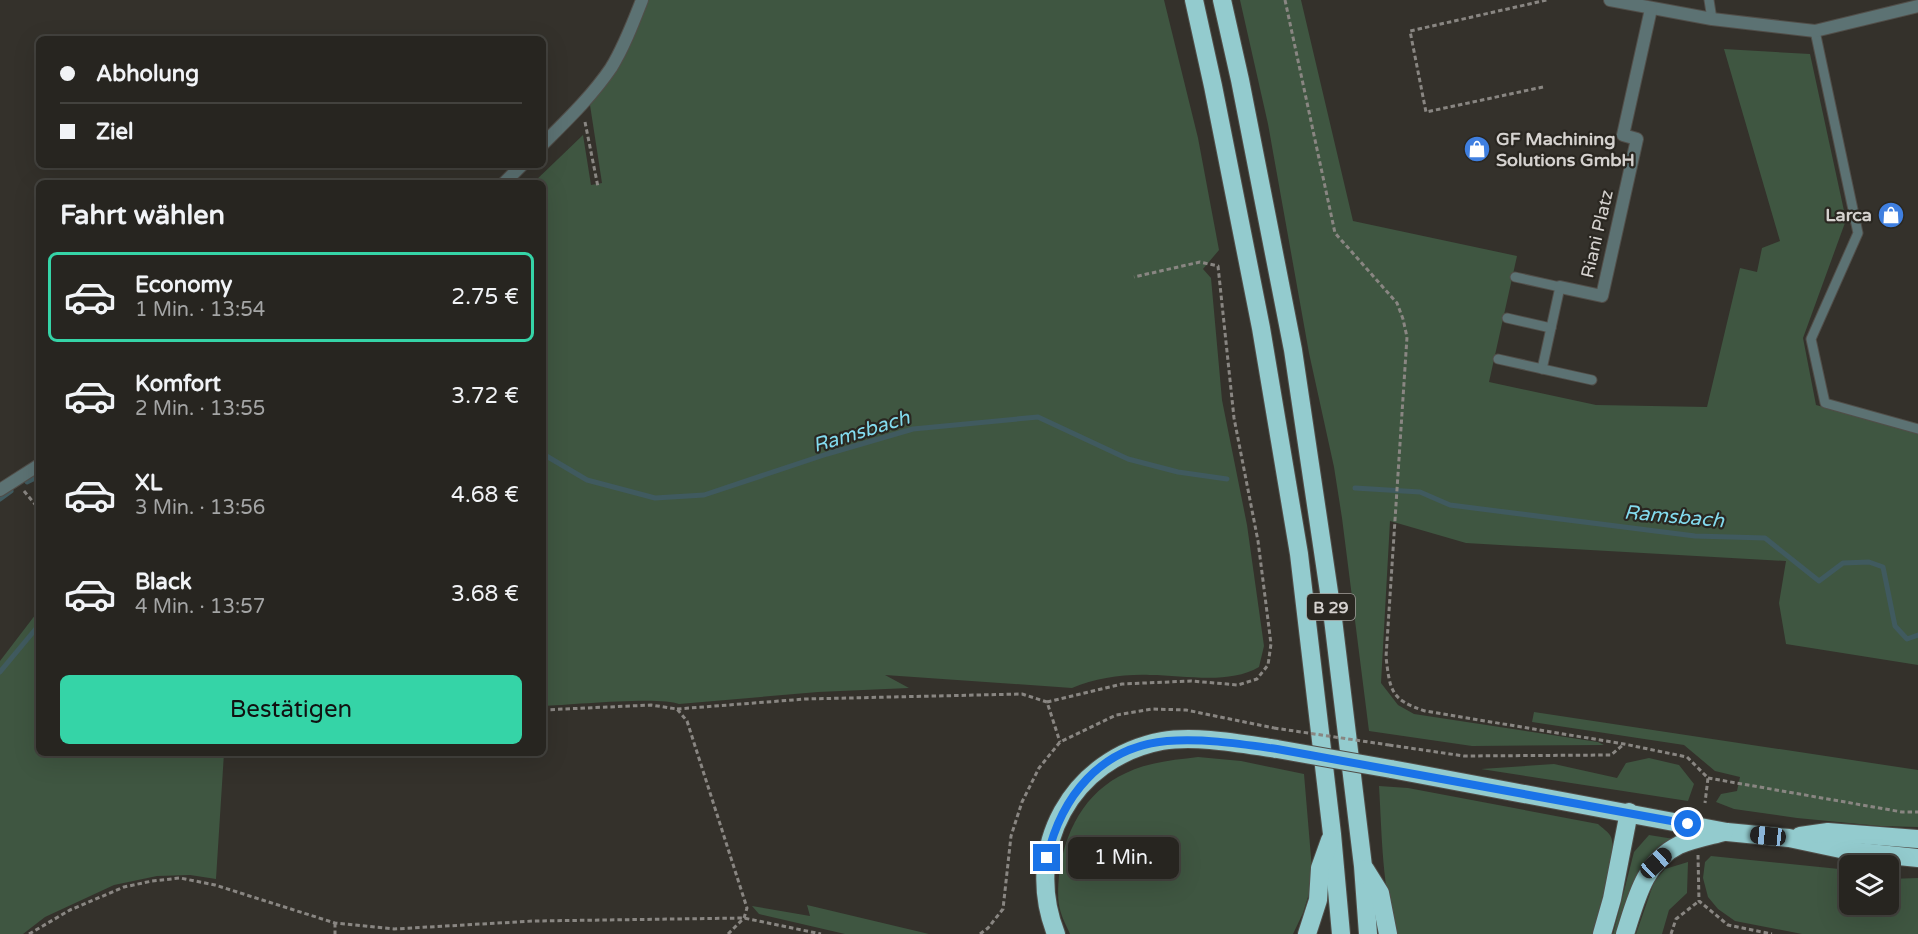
<!DOCTYPE html>
<html lang="de">
<head>
<meta charset="utf-8">
<style>
	:root { --surface:#272520; --page:#2f2d29; --text:#f1f3f6; --muted:#a4a5a5; --line:#43423e; --accent:#35d4a7 }
	body { margin:0; font-family:"Varela Round",sans-serif; background:var(--page); color:var(--text); height:100vh; display:flex; flex-direction:column; font-size:22px; white-space:nowrap }
	* { box-sizing:border-box; margin:0 }
	p { font-size:20px; color:var(--muted) }
	.icon { flex:none; width:33px; height:33px; fill:none; stroke:currentColor; stroke-width:2; stroke-linecap:round; stroke-linejoin:round }
	.map { position:relative; flex:1; overflow:hidden }
	.side { position:absolute; left:36px; top:180px; width:510px; height:576px; display:flex; flex-direction:column; background:var(--surface); border-radius:9px; box-shadow:0 6px 24px #0002,0 0 0 2px var(--line) }
	.side>* { flex:none }
	.top-card { position:absolute; left:36px; top:36px; width:510px; height:132px; border-radius:9px; box-shadow:0 6px 24px #0002,0 0 0 2px var(--line); display:grid; align-content:center; height:132px; padding:0 24px; background:var(--surface) }
	.buttons { position:absolute; left:1839px; top:855px; display:grid; gap:12px }
	.buttons a { display:grid; place-items:center; width:60px; height:60px; border-radius:9px; background:var(--surface); box-shadow:0 6px 24px #0002,0 0 0 2px var(--line); font-size:30px }
	.end { position:absolute; width:27px; height:27px; margin:-14px; border:8px solid #1a73e8; background:#fff; box-shadow:0 0 0 3px #fff }
	.from { border-radius:50% }
	.bubble { position:absolute; height:42px; border-radius:9px; background:var(--surface); box-shadow:0 6px 24px #0002,0 0 0 2px var(--line); font-size:20px; font-weight:600; line-height:42px; text-align:center }
	.car { position:absolute; width:18px; height:36px; margin:-18px -9px; border-radius:8px; box-shadow:0 0 4px 2px #0007; background:linear-gradient(#222 24%,#8ab4d8 0 40%,#222 0 76%,#8ab4d8 0 86%,#222 0) }
	.top-card b { display:flex; align-items:center; gap:21px; height:57px; font-size:22px }
	.top-card b+b { border-top:2px solid var(--line) }
	.top-card i { width:15px; height:15px; background:var(--text) }
	ul { padding:0; list-style:none }
	li { display:flex; align-items:center; gap:18px; height:90px; margin:0 12px 9px; padding:0 12px; border:3px solid transparent; border-radius:9px }
	li div { flex:1 }
	li b { display:block; font-size:22px }
	li em { font-style:normal; font-weight:600 }
	li.selected { border-color:var(--accent) }
	li>.icon { width:54px; height:54px; stroke-width:1.5 }
	h2 { padding:0 24px; font-size:27px; line-height:72px }
	.primary-button { display:flex; gap:12px; margin-top:auto; padding:12px 24px }
	.primary-button a { flex:1; height:69px; border-radius:9px; background:var(--accent); color:#111; font-size:24px; font-weight:600; line-height:69px; text-align:center }
	.map>svg:first-child { display:block }
</style>
</head>
<body>
<div class="map">
<svg width="1918" height="934" viewBox="0 0 1918 934">
	<rect width="100%" height="100%" fill="#34312b"/>
	<g fill="#3f5641">
		<path d="M648,0H1164L1198,138L1219,250L1203,269L1211,278L1222,400L1247,525L1264,646L1259,667C1228,685 1185,675 1150,675C1124,674 1096,678 1072,688L885,675L909,688L818,692L679,704C660,696 569,705 543,706V183H533L583,135L591,185L602,183L590,105L634,36Z"/>
		<path d="M1240,0H1301L1353,221L1517,256L1489,382L1596,405L1707,407L1740,268L1757,272L1762,248L1780,241L1724,49L1810,54L1846,220L1803,338L1816,405L1918,433V665L1786,644L1779,603L1786,561L1466,543L1390,521L1381,683L1398,705L1414,714L1598,742L1604,745L1472,746L1369,731L1342,518L1334,467L1309,353L1268,124Z"/>
		<path d="M39,610V753H224L216,879L190,875L157,876L114,885L45,917L23,934H0V661Z"/>
		<path d="M1534,712L1918,770V827L1880,826L1797,818L1734,809L1716,802L1721,794L1737,791L1740,777L1715,771L1684,745L1532,722Z"/>
		<path d="M1198,757L1241,761L1304,774L1313,881L1303,913L1293,934H1070C1067,927 1063,920 1061,913C1057,902 1058,888 1059,876C1064,833 1084,792 1126,773C1148,762 1174,760 1198,757Z"/>
		<path d="M1649,758L1679,765L1694,784L1688,801L1481,769L1554,764L1617,778L1626,763Z"/>
		<path d="M1379,786L1408,788L1598,824C1602,828 1609,832 1611,837C1618,854 1599,915 1593,934H1396C1382,886 1382,836 1379,786Z"/>
		<path d="M1649,835L1680,840L1618,934H1613L1634,852Z"/>
		<path d="M1711,856L1849,870L1850,904H1888L1889,879L1918,878V934H1802L1735,921L1718,909L1708,897L1703,878L1705,862Z"/>
		<path d="M1688,862L1687,893L1669,910L1662,934H1636L1654,882L1665,869Z"/>
		<path d="M807,905L929,934H845L759,914L752,906L810,916Z"/>
	</g>
	<g fill="none" stroke-linecap="round" stroke-linejoin="round">
		<g stroke="#405a5f" stroke-width="5">
			<path d="M543,454L587,480L655,498L704,495L827,454L913,429L1038,417L1128,459L1178,472L1227,479"/>
			<path d="M27,482L39,476"/>
			<path d="M1355,488L1420,492L1450,505L1695,536L1765,538L1819,581L1843,563L1869,562L1883,567L1895,626L1907,639L1918,635"/>
			<path d="M0,499L11,491"/>
			<path d="M0,672L39,625"/>
		</g>
		<defs>
			<g id="lane">
				<path d="M1709,0L1712,19"/>
				<path d="M1815,31L1858,233L1811,339L1825,403L1918,429"/>
				<path d="M1515,277L1560,287L1542,369"/>
				<path d="M1507,318L1551,328"/>
				<path d="M1498,359L1592,380"/>
			</g>
			<g id="street">
				<path d="M1610,0L1712,19L1815,31L1918,6"/>
				<path d="M543,144C567,120 592,96 611,68C624,47 633,23 642,0"/>
				<path d="M504,183L522,165"/>
				<path d="M1560,287L1602,296L1637,139L1623,135L1651,9"/>
				<path d="M0,490L39,465"/>
			</g>
			<g id="highway">
				<path d="M1194,0L1213,86L1261,328L1299,554L1332,834L1341,934"/>
				<path d="M1222,0L1240,80L1293,350L1333,619L1363,866L1368,934"/>
				<path d="M1391,769L1727,832L1789,838L1850,851L1918,858"/>
				<path d="M1800,836L1828,832L1918,839"/>
				<path d="M1365,869L1380,893L1388,934"/>
				<path d="M1056,934C1022,848 1072,758 1162,741C1197,735 1242,744 1277,749"/>
				<path d="M1307,934L1318,900L1320,868L1330,840"/>
				<path d="M1602,934L1612,899L1629,812"/>
				<path d="M1625,934C1636,900 1644,862 1679,845C1693,839 1709,836 1724,832"/>
			</g>
		</defs>
		<use href="#lane" stroke="#514e49" stroke-width="11"/>
		<use href="#street" stroke="#514e49" stroke-width="14"/>
		<use href="#highway" stroke="#514e49" stroke-width="20"/>
		<g stroke="#898682" stroke-width="3" stroke-dasharray="4.5 3" stroke-linecap="butt">
			<path d="M1285,0L1335,233L1397,303L1403,319L1407,337L1386,657C1390,691 1391,700 1425,711L1624,744L1687,757L1708,778L1705,803"/>
			<path d="M1543,87L1426,112L1410,31L1547,0"/>
			<path d="M585,122L598,187"/>
			<path d="M24,491L39,509"/>
			<path d="M1047,702L1122,684L1191,681L1238,685L1257,679L1268,665L1271,644L1258,541L1234,418L1218,266L1200,262L1134,277"/>
			<path d="M677,709L805,699L1022,694L1047,702L1060,742"/>
			<path d="M543,710L651,705L677,709L687,721L747,908L744,918L728,934"/>
			<path d="M1389,745L1464,756L1611,755L1624,744"/>
			<path d="M1708,778L1902,812H1918"/>
			<path d="M1698,855L1699,901L1728,925L1772,934"/>
			<path d="M335,923V934"/>
			<path d="M29,934L70,910L124,887L152,881L180,878L215,885L335,923L394,929L534,921L744,918L821,934"/>
			<path d="M980,934L988,928L1003,909L1011,836L1022,802L1039,768L1060,742L1116,715L1152,709L1186,710L1274,728"/>
			<path d="M1671,934L1676,919L1699,901"/>
		</g>
		<use href="#lane" stroke="#5c7273" stroke-width="9"/>
		<use href="#street" stroke="#5c7273" stroke-width="12"/>
		<use href="#highway" stroke="#93cbce" stroke-width="18"/>
		<defs>
			<path id="highway-bridge" d="M1277,749L1391,769"/>
		</defs>
		<use href="#highway-bridge" stroke="#514e49" stroke-width="20" stroke-linecap="butt"/>
		<path stroke="#898682" stroke-width="3" stroke-dasharray="4.5 3" stroke-linecap="butt" d="M1274,728L1389,745"/>
		<use href="#highway-bridge" stroke="#93cbce" stroke-width="18"/>
	</g>
	<g fill="none" stroke-linecap="round" stroke-linejoin="round">
		<path stroke="#1a73e8" stroke-width="8" d="M1047,858C1061,797 1100,747 1167,741C1203,738 1241,744 1277,749L1688,824"/>
	</g>
	<defs>
		<symbol id="shop-disc" viewBox="-11 -11 22 22"><circle r="9.5" fill="#3f7fe0" stroke="#2a2721"/><path d="M-5-2.5h2.3a2.7 3.5 0 0 1 5.4 0H5L5.5 6h-11ZM-1.5-2.5h3a1.5 2.3 0 0 0-3 0Z" fill="#fff"/></symbol>
	</defs>
	<g fill-rule="evenodd">
		<use href="#shop-disc" x="1462" y="134" width="30" height="30"/>
		<use href="#shop-disc" x="1876" y="200" width="30" height="30"/>
	</g>
	<g text-anchor="middle" stroke-width="4.5" stroke-linejoin="round" paint-order="stroke">
		<rect fill="#2a2721" stroke="#a29f9b" stroke-width="1.5" x="1307" y="594" width="48" height="26" rx="4.5"/>
		<g font-size="16" font-weight="bold" fill="#d5d2cf">
			<text x="1331" y="613">B 29</text>
		</g>
		<g font-size="18" font-weight="bold" fill="#d5d2cf" stroke="#2a2721" text-anchor="start">
			<text x="1496" y="145">GF Machining<tspan x="1496" dy="21">Solutions GmbH</tspan></text>
			<text x="1872" y="221" text-anchor="end">Larca</text>
		</g>
		<g font-size="18" fill="#d5d2cf" stroke="#2a2721">
			<text transform="translate(1597 234) rotate(-77)" y="6">Riani Platz</text>
		</g>
		<g font-size="20" font-style="italic" fill="#83dbee" stroke="#2a2721">
			<text transform="translate(861 431) rotate(-17)" y="7">Ramsbach</text>
			<text transform="translate(1674 516) rotate(5)" y="7">Ramsbach</text>
		</g>
	</g>
</svg>
<div class="buttons">
<a><svg class="icon" aria-label="layers" viewBox="0 0 24 24"><path d="M12 4l9 5-9 5-9-5zM3 14l9 5 9-5"/></svg></a>
</div>
<i class="end from" style="left:1688px;top:824px"></i>
<i class="end" style="left:1047px;top:858px"></i>
<div class="bubble" style="left:1068px;top:837px;width:111px">1 Min.</div>
<i class="car" style="left:1768px;top:836px;rotate:276deg"></i>
<i class="car" style="left:1656px;top:863px;rotate:47deg"></i>
<div class="top-card">
<b><i class="from"></i>Abholung</b>
<b><i></i>Ziel</b>
</div>
<section class="side">
<h2>Fahrt wählen</h2>
<ul>
<li class="selected"><svg class="icon" aria-label="car" viewBox="0 0 24 24"><path d="M5 17H2v-5l4-1 3-4h7l3 4 3 1v5h-3M9 17h6M6 11h13"/><circle cx="7" cy="17" r="2"/><circle cx="17" cy="17" r="2"/></svg><div><b>Economy</b><p>1 Min. · 13:54</p></div><em>2.75 €</em></li>
<li><svg class="icon" aria-label="car" viewBox="0 0 24 24"><path d="M5 17H2v-5l4-1 3-4h7l3 4 3 1v5h-3M9 17h6M6 11h13"/><circle cx="7" cy="17" r="2"/><circle cx="17" cy="17" r="2"/></svg><div><b>Komfort</b><p>2 Min. · 13:55</p></div><em>3.72 €</em></li>
<li><svg class="icon" aria-label="car" viewBox="0 0 24 24"><path d="M5 17H2v-5l4-1 3-4h7l3 4 3 1v5h-3M9 17h6M6 11h13"/><circle cx="7" cy="17" r="2"/><circle cx="17" cy="17" r="2"/></svg><div><b>XL</b><p>3 Min. · 13:56</p></div><em>4.68 €</em></li>
<li><svg class="icon" aria-label="car" viewBox="0 0 24 24"><path d="M5 17H2v-5l4-1 3-4h7l3 4 3 1v5h-3M9 17h6M6 11h13"/><circle cx="7" cy="17" r="2"/><circle cx="17" cy="17" r="2"/></svg><div><b>Black</b><p>4 Min. · 13:57</p></div><em>3.68 €</em></li>
</ul>
<div class="primary-button"><a>Bestätigen</a></div>
</section>
</div>
</body>
</html>
